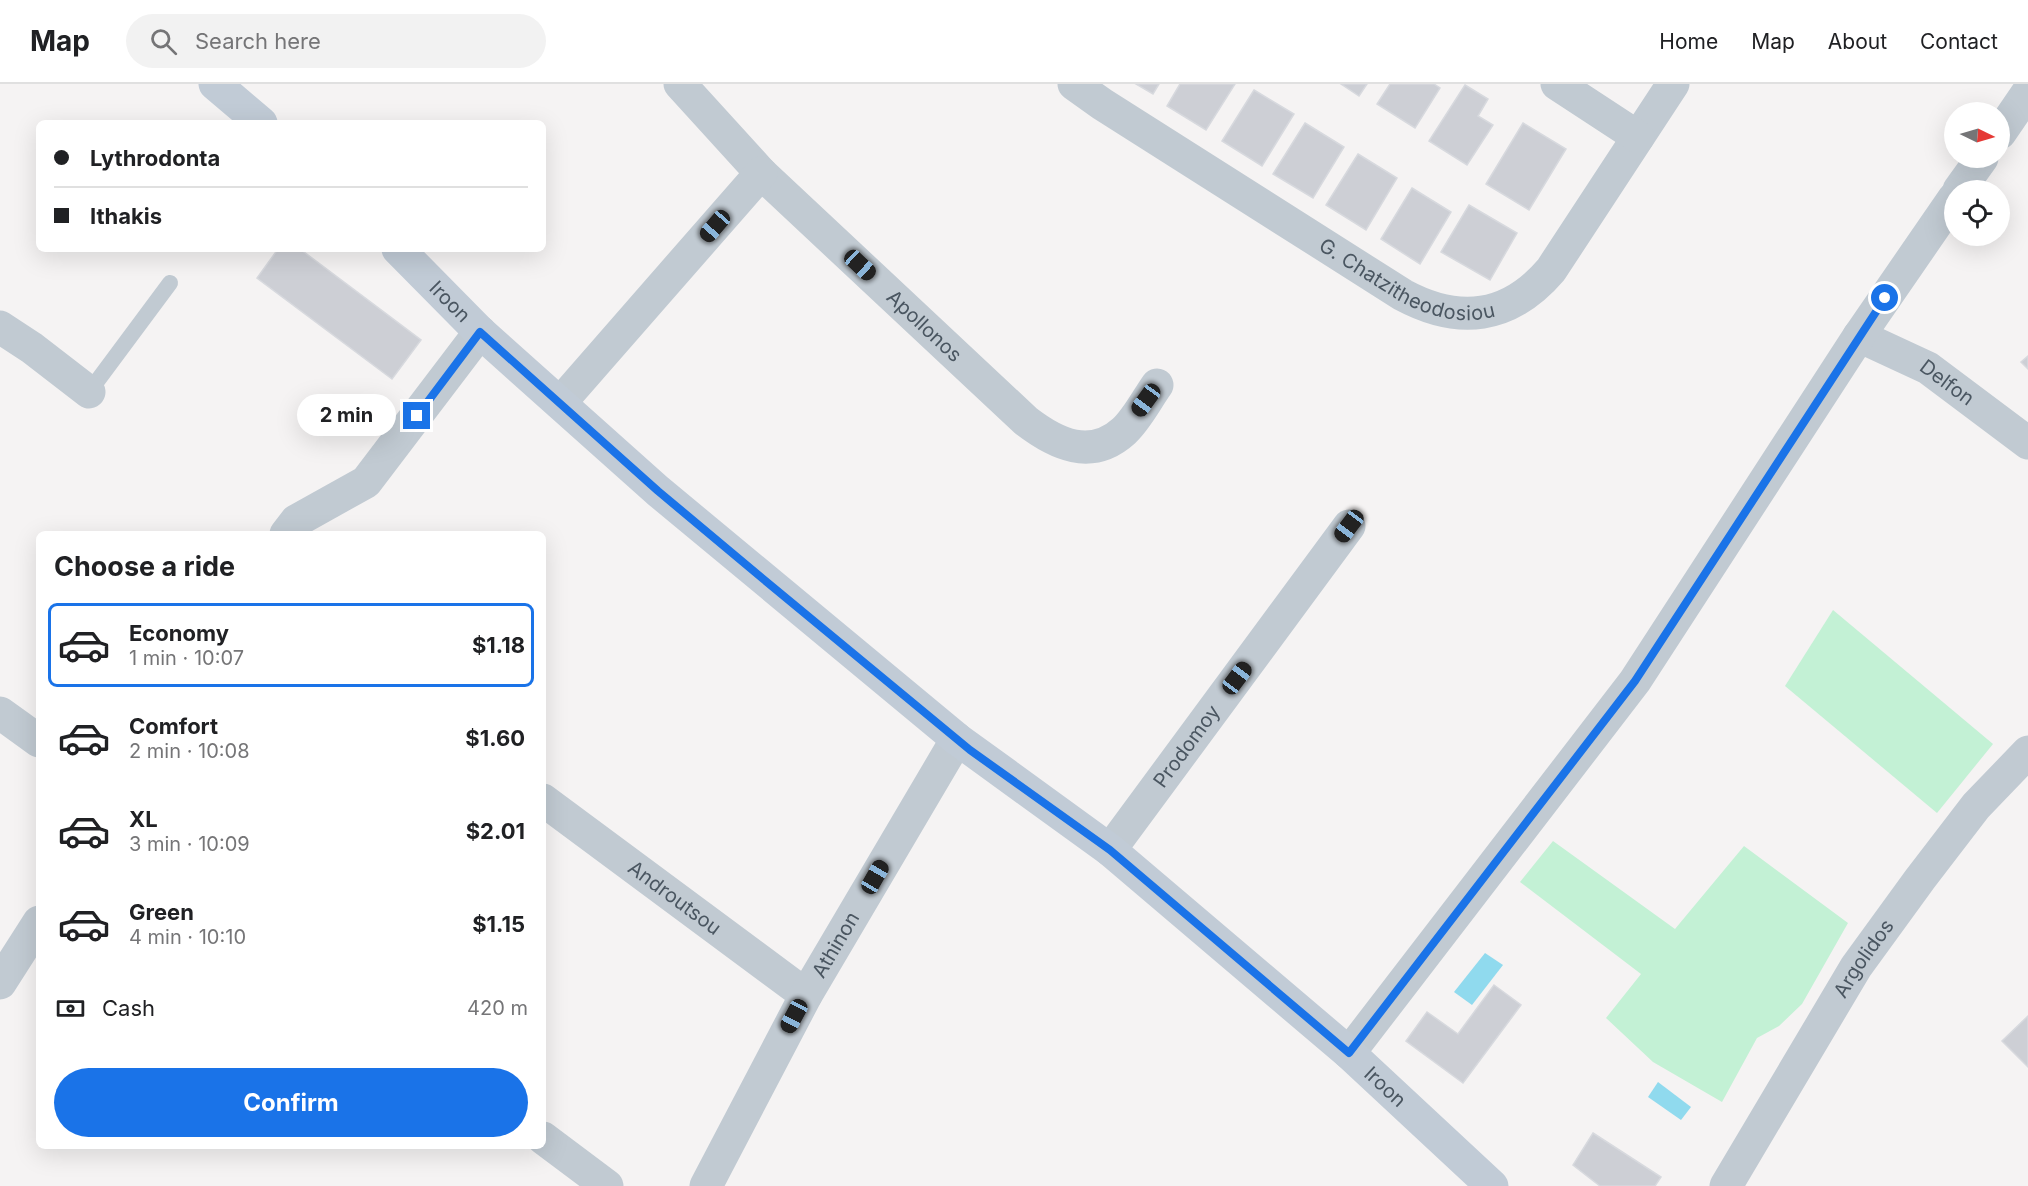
<!DOCTYPE html>
<html lang="en">
<head>
<meta charset="utf-8">
<style>
	:root { --surface:#fff; --page:#f2f2f2; --text:#202124; --muted:#757577; --line:#e0e0e0; --accent:#1a73e8 }
	body { margin:0; font-family:Inter,sans-serif; background:var(--page); color:var(--text); height:100vh; display:flex; flex-direction:column; font-size:22px; white-space:nowrap }
	* { box-sizing:border-box; margin:0 }
	p { font-size:20px; color:var(--muted) }
	.icon { flex:none; width:33px; height:33px; fill:none; stroke:currentColor; stroke-width:2; stroke-linecap:round; stroke-linejoin:round }
	.map { position:relative; flex:1; overflow:hidden }
	.details { position:absolute; left:36px; top:447px; width:510px; height:618px; display:flex; flex-direction:column; background:var(--surface); border-radius:9px; box-shadow:0 6px 24px #0002 }
	.details>* { flex:none }
	.banner { position:absolute; left:36px; top:36px; width:510px; height:132px; border-radius:9px; box-shadow:0 6px 24px #0002; display:grid; align-content:center; height:132px; padding:0 18px; background:var(--surface) }
	.needle { width:39px; rotate:95deg }
	.fabs { position:absolute; left:1944px; top:18px; display:grid; gap:12px }
	.fabs a { display:grid; place-items:center; width:66px; height:66px; border-radius:50%; background:var(--surface); box-shadow:0 6px 24px #0002; font-size:30px }
	.end { position:absolute; width:27px; height:27px; margin:-14px; border:8px solid #1a73e8; background:#fff; box-shadow:0 0 0 3px #fff }
	.from { border-radius:50% }
	.bubble { position:absolute; height:42px; border-radius:21px; background:var(--surface); box-shadow:0 6px 24px #0002; font-size:20px; font-weight:700; line-height:42px; text-align:center }
	.car { position:absolute; width:18px; height:36px; margin:-18px -9px; border-radius:8px; box-shadow:0 0 4px 2px #0007; background:linear-gradient(#222 24%,#8ab4d8 0 40%,#222 0 76%,#8ab4d8 0 86%,#222 0) }
	.banner b { display:flex; align-items:center; gap:21px; height:57px; font-size:22px }
	.banner b+b { border-top:2px solid var(--line) }
	.banner i { width:15px; height:15px; background:var(--text) }
	ul { padding:0; list-style:none }
	li { display:flex; align-items:center; gap:18px; height:84px; margin:0 12px 9px; padding:0 6px; border:3px solid transparent; border-radius:9px }
	li div { flex:1 }
	li b { display:block; font-size:22px }
	li em { font-style:normal; font-weight:700 }
	li.active { border-color:var(--accent) }
	li>.icon { width:54px; height:54px; stroke-width:1.5 }
	h2 { padding:0 18px; font-size:27px; line-height:72px }
	.pay { display:flex; align-items:center; gap:15px; height:66px; padding:0 18px; font-size:22px }
	.pay p { margin-inline-start:auto }
	.button { display:flex; gap:12px; margin-top:auto; padding:12px 18px }
	.button a { flex:1; height:69px; border-radius:36px; background:var(--accent); color:#fff; font-size:24px; font-weight:700; line-height:69px; text-align:center }
	header { display:flex; align-items:center; gap:36px; box-sizing:border-box; height:84px; padding:0 30px; background:var(--surface); border-bottom:2px solid var(--line) }
	header strong { font-size:28px }
	nav { display:flex; gap:33px; margin-inline-start:auto; font-size:21px }
	.search { width:420px; height:54px; background:var(--page); display:flex; align-items:center; gap:15px; box-sizing:border-box; padding:0 21px; border-radius:33px; color:var(--muted); font-size:22px }
	.map>svg:first-child { display:block }
</style>
</head>
<body>
<header>
<strong>Map</strong>
<div class="search"><svg class="icon" aria-label="search" viewBox="0 0 24 24"><circle cx="10" cy="10" r="6"/><path d="M15 15l6 6"/></svg>Search here</div>
<nav><a>Home</a><a>Map</a><a>About</a><a>Contact</a></nav>
</header>
<div class="map">
<svg width="2028" height="1102" viewBox="0 0 2028 1102">
	<rect width="100%" height="100%" fill="#f5f3f3"/>
	<g fill="#c3f1d5">
		<path d="M1833,526L1993,660L1937,729L1785,602Z"/>
		<path d="M1553,757L1675,845L1744,762L1848,839L1802,920L1779,942L1757,954L1722,1018L1653,978L1606,934L1641,890L1520,798Z"/>
	</g>
	<g fill="#90daee">
		<path d="M1485,869L1503,881L1472,921L1454,908Z"/>
		<path d="M1658,998L1691,1023L1681,1036L1648,1013Z"/>
	</g>
	<g fill="#cdcfd5" stroke="#d7d9de" stroke-width="1.5">
		<path d="M1136,0H1159L1153,10Z"/>
		<path d="M1180,0H1235L1206,46L1167,22Z"/>
		<path d="M1341,0H1367L1359,12Z"/>
		<path d="M1390,0H1434L1440,4L1415,44L1377,20Z"/>
		<path d="M1465,1L1488,15L1478,32L1493,41L1467,81L1429,57Z"/>
		<path d="M1254,6L1294,30L1262,82L1222,57Z"/>
		<path d="M1305,39L1344,63L1313,114L1273,90Z"/>
		<path d="M1523,39L1566,65L1529,126L1486,100Z"/>
		<path d="M1358,70L1397,94L1366,146L1326,121Z"/>
		<path d="M1412,104L1451,128L1420,180L1381,155Z"/>
		<path d="M1469,121L1517,149L1490,196L1441,168Z"/>
		<path d="M278,165H300L421,256L392,295L257,194Z"/>
		<path d="M2028,272V285L2021,278Z"/>
		<path d="M1494,901L1521,921L1463,999L1406,957L1427,928L1458,950Z"/>
		<path d="M2028,932V983L2002,957Z"/>
		<path d="M1593,1049L1661,1093L1655,1102H1600L1573,1081Z"/>
	</g>
	<g fill="none" stroke-linecap="round" stroke-linejoin="round">
		<path stroke="#c1cad2" stroke-width="16" d="M89,308L170,199"/>
		<g stroke="#c1cad2" stroke-width="33">
			<path id="s1" d="M680,0L761,89L1026,337C1056,360 1091,377 1124,347C1137,335 1147,315 1157,301"/>
			<path id="s2" d="M1074,0L1102,20L1403,211C1459,241 1509,235 1551,186L1673,0"/>
			<path d="M1557,0L1638,53"/>
			<path d="M2000,49L2028,8"/>
			<path d="M1959,106L1982,74"/>
			<path d="M0,243L32,264L89,308"/>
			<path id="s3" d="M1859,252L1928,284L2028,359"/>
			<path d="M560,319L761,89"/>
			<path d="M286,450L296,437L366,398L480,248"/>
			<path d="M0,629L39,657"/>
			<path id="s4" d="M543,716L806,911"/>
			<path id="s5" d="M1110,766L1349,442"/>
			<path d="M0,899L39,838"/>
			<path d="M1349,969L1635,597L1859,252L1954,114"/>
			<path d="M543,1054L607,1102"/>
			<path id="s6" d="M706,1102L806,911L957,655"/>
			<path id="s7" d="M1726,1102L1856,883L1920,795L1976,722L2028,668"/>
		</g>
		<g stroke="#c1cbd6" stroke-width="33">
			<path d="M215,0L261,39"/>
			<path id="s8" d="M398,165L480,248L658,407L957,655L1110,766L1349,969L1492,1102"/>
		</g>
	</g>
	<g fill="none" stroke-linecap="round" stroke-linejoin="round">
		<path stroke="#1a73e8" stroke-width="8" d="M417,332L480,248L658,407L762,494L970,666L1110,766L1349,969L1635,597L1885,214"/>
	</g>
	<g text-anchor="middle" stroke-width="4.5" stroke-linejoin="round" paint-order="stroke">
		<g font-size="20" fill="#4a5661" stroke="#fff">
			<text dy="7" stroke="none"><textPath href="#s2" startOffset="390">G. Chatzitheodosiou</textPath></text>
			<text dy="7" stroke="none"><textPath href="#s8" startOffset="74">Iroon</textPath></text>
			<text dy="7" stroke="none"><textPath href="#s1" startOffset="344">Apollonos</textPath></text>
			<text dy="7" stroke="none"><textPath href="#s3" startOffset="100">Delfon</textPath></text>
			<text dy="7" stroke="none"><textPath href="#s5" startOffset="129">Prodomoy</textPath></text>
			<text dy="7" stroke="none"><textPath href="#s4" startOffset="164">Androutsou</textPath></text>
			<text dy="7" stroke="none"><textPath href="#s6" startOffset="274">Athinon</textPath></text>
			<text dy="7" stroke="none"><textPath href="#s7" startOffset="266">Argolidos</textPath></text>
			<text dy="7" stroke="none"><textPath href="#s8" startOffset="1296">Iroon</textPath></text>
		</g>
	</g>
</svg>
<div class="fabs">
<a><svg class="needle" viewBox="-14 -14 28 28"><path d="M0-13l5 13h-10z" fill="#e53935"/><path d="M0 13l5-13h-10z" fill="#757577"/></svg></a>
<a><svg class="icon" aria-label="locate" viewBox="0 0 24 24"><circle cx="12" cy="12" r="6"/><path d="M12 2v4M12 18v4M2 12h4M18 12h4"/></svg></a>
</div>
<i class="end from" style="left:1885px;top:214px"></i>
<i class="end" style="left:417px;top:332px"></i>
<div class="bubble" style="left:297px;top:310px;width:99px">2 min</div>
<i class="car" style="left:715px;top:142px;rotate:221deg"></i>
<i class="car" style="left:860px;top:181px;rotate:133deg"></i>
<i class="car" style="left:1146px;top:316px;rotate:216deg"></i>
<i class="car" style="left:1349px;top:442px;rotate:217deg"></i>
<i class="car" style="left:1237px;top:594px;rotate:37deg"></i>
<i class="car" style="left:875px;top:793px;rotate:30deg"></i>
<i class="car" style="left:794px;top:932px;rotate:208deg"></i>
<div class="banner">
<b><i class="from"></i>Lythrodonta</b>
<b><i></i>Ithakis</b>
</div>
<section class="details">
<h2>Choose a ride</h2>
<ul>
<li class="active"><svg class="icon" aria-label="car" viewBox="0 0 24 24"><path d="M5 17H2v-5l4-1 3-4h7l3 4 3 1v5h-3M9 17h6M6 11h13"/><circle cx="7" cy="17" r="2"/><circle cx="17" cy="17" r="2"/></svg><div><b>Economy</b><p>1 min · 10:07</p></div><em>$1.18</em></li>
<li><svg class="icon" aria-label="car" viewBox="0 0 24 24"><path d="M5 17H2v-5l4-1 3-4h7l3 4 3 1v5h-3M9 17h6M6 11h13"/><circle cx="7" cy="17" r="2"/><circle cx="17" cy="17" r="2"/></svg><div><b>Comfort</b><p>2 min · 10:08</p></div><em>$1.60</em></li>
<li><svg class="icon" aria-label="car" viewBox="0 0 24 24"><path d="M5 17H2v-5l4-1 3-4h7l3 4 3 1v5h-3M9 17h6M6 11h13"/><circle cx="7" cy="17" r="2"/><circle cx="17" cy="17" r="2"/></svg><div><b>XL</b><p>3 min · 10:09</p></div><em>$2.01</em></li>
<li><svg class="icon" aria-label="car" viewBox="0 0 24 24"><path d="M5 17H2v-5l4-1 3-4h7l3 4 3 1v5h-3M9 17h6M6 11h13"/><circle cx="7" cy="17" r="2"/><circle cx="17" cy="17" r="2"/></svg><div><b>Green</b><p>4 min · 10:10</p></div><em>$1.15</em></li>
</ul>
<div class="pay"><svg class="icon" aria-label="cash" viewBox="0 0 24 24"><path d="M3 7h18v10H3z"/><circle cx="12" cy="12" r="2"/></svg>Cash<p>420 m</p></div>
<div class="button"><a>Confirm</a></div>
</section>
</div>
</body>
</html>
